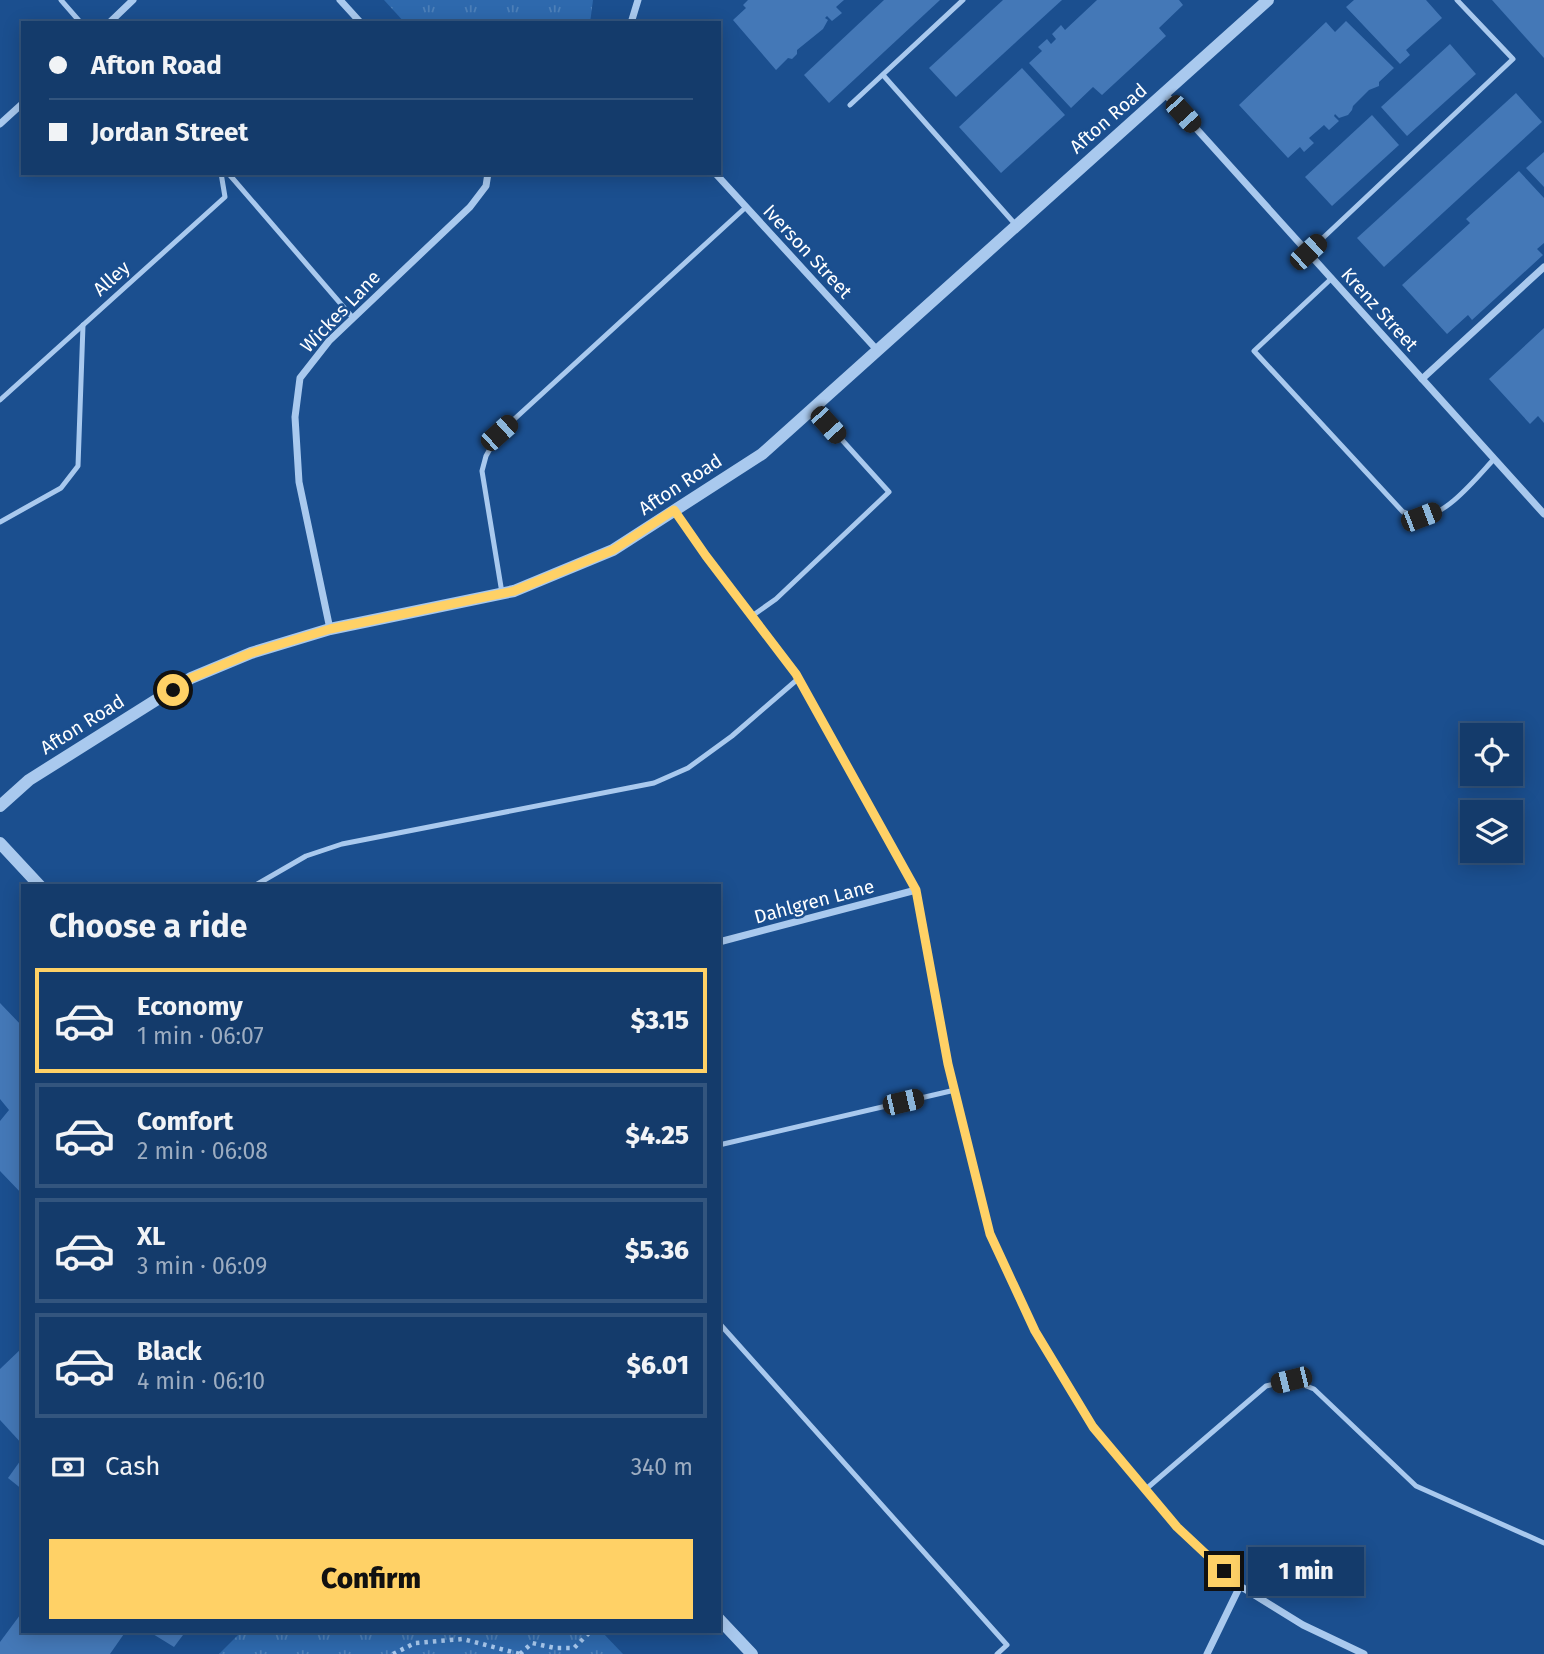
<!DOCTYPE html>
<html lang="en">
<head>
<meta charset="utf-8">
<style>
	:root { --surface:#143b6b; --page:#214673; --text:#f1f3f6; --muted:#9dadc1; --line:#33557e; --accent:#ffd166 }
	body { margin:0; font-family:"Fira Sans",sans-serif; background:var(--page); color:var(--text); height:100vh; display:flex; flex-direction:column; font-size:26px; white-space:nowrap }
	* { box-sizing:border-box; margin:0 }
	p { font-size:23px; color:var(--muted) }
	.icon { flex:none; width:38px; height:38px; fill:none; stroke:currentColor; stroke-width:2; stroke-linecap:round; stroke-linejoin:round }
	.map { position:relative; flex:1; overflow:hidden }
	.details { position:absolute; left:21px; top:884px; width:700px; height:749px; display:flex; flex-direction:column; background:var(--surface); border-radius:0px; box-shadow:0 4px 18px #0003,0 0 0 2px var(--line) }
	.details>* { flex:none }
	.top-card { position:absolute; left:21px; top:21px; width:700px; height:154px; border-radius:0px; box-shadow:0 4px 18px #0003,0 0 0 2px var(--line); display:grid; align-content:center; height:154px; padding:0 28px; background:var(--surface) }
	.tools { position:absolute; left:1460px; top:723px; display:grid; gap:14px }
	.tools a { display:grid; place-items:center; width:63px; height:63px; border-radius:0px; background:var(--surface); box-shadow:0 4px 18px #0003,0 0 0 2px var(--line); font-size:35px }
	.end { position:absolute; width:32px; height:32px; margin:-16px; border:9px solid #ffd166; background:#111; box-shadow:0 0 0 4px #111 }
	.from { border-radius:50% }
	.bubble { position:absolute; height:49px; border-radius:0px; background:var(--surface); box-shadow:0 4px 18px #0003,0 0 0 2px var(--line); font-size:23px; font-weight:800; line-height:49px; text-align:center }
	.car { position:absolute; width:21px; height:42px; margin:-21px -10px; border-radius:9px; box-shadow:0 0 5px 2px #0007; background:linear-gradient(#222 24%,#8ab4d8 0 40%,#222 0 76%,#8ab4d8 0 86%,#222 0) }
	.top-card b { display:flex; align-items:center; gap:24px; height:66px; font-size:26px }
	.top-card b+b { border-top:2px solid var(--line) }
	.top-card i { width:18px; height:18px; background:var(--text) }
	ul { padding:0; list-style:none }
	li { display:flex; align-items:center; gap:21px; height:105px; margin:0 14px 10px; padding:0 14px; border:4px solid var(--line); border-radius:0px }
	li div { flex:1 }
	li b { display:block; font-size:26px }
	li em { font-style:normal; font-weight:800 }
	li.on { border-color:var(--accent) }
	li>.icon { width:63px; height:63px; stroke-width:1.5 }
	h2 { padding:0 28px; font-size:32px; line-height:84px }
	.pay { display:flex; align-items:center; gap:18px; height:77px; padding:0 28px; font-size:26px }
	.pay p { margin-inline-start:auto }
	.button { display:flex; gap:14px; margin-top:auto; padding:14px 28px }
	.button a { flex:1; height:80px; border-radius:0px; background:var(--accent); color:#111; font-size:28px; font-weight:800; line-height:80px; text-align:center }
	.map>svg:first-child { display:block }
</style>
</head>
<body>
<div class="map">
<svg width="1544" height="1654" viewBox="0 0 1544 1654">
	<defs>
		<pattern id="grass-tufts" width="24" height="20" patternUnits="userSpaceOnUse" patternTransform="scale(1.75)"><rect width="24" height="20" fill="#2e69ad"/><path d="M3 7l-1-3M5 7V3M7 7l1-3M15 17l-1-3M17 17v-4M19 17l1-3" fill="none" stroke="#4d80b9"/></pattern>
	</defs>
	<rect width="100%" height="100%" fill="#1b4f8f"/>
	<g fill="url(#grass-tufts)">
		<path d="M384,0H593L590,23H405Z"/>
		<path d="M242,1631H601L623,1654H219Z"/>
	</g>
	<g fill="#4478b7">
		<path d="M748,0H844L836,7L842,13L832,21L827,16L825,18L828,20L823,29L797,50V54L792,59L788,58L776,70L733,20L746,8L743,5Z"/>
		<path d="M884,0H940L829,103L804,75Z"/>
		<path d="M1003,0H1062L956,97L929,68Z"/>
		<path d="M1097,0H1179L1183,5L1159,28L1166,36L1102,95L1093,87L1071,108L1029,63L1042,51L1038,47L1047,39L1051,44L1056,39L1052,34L1061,25L1065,30Z"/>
		<path d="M1354,0H1426L1442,18L1406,50L1410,55L1400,64L1346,7Z"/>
		<path d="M1492,0H1544V58Z"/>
		<path d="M1346,21L1394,68L1379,82V86L1369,90L1353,106L1352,110L1348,115L1339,118L1335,114L1334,116L1339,121L1329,130L1324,125L1309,138L1314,143L1304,152L1300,147L1288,158L1239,105L1326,22L1335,32Z"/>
		<path d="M1450,44L1476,74L1407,136L1381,107Z"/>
		<path d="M1022,68L1065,115L1001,173L959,127Z"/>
		<path d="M1516,93L1542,122L1384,267L1357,238Z"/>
		<path d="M1372,115L1399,145L1332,206L1305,177Z"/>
		<path d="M1544,152V187L1526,168Z"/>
		<path d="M1519,171L1544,198V243L1537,249L1543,255L1472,320L1468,315L1447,334L1402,285L1470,223L1466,219Z"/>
		<path d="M1544,328V423L1538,416L1530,424L1489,379Z"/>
		<path d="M0,1003L23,1027V1195L0,1171V1121L9,1110L0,1099Z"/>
		<path d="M23,1347V1445L0,1420V1369Z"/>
		<path d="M23,1457V1490L8,1478Z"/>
		<path d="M23,1611V1631H126L110,1654H0V1642Z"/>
		<path d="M148,1631H186L174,1647Z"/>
	</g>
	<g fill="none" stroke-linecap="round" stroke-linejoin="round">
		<g stroke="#a9c9ee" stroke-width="4.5" stroke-dasharray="3.5 5" stroke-linecap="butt">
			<path d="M393,1654L415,1643L463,1639L520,1654"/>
			<path d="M520,1654L532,1643L555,1648H574L591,1631"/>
		</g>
		<g stroke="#a9c9ee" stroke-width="5">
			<path d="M61,0L81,23"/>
			<path d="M883,75L1015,224"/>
			<path d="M850,105L963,0"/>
			<path d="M228,173L353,318"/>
			<path d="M1308,252L1513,59L1457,0"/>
			<path d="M1332,278L1254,351L1403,512C1408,513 1414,516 1419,517C1445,518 1478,476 1494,459"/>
			<path d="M0,400L225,197L221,173"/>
			<path d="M0,522L61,488L78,466L83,325"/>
			<path d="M502,593L482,471L486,456L499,433L746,207"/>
			<path d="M752,616L776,599L889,492L814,409"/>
			<path d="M254,886L306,856L342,844L654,783L688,768L732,736L799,678"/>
			<path d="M719,1145L955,1090"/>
			<path d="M719,1323L1007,1645L997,1654"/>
			<path d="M1146,1489L1266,1386L1291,1380L1314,1389L1416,1486L1544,1543"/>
		</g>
		<g stroke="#a9c9ee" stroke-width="7">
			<path d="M340,0L361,23"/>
			<path d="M109,23L133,0"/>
			<path d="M631,23L638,0"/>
			<path d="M1165,94L1544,514"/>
			<path d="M0,124L23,103"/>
			<path d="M715,173L878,351"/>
			<path d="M1422,379L1544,267"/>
			<path d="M674,510L706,556L796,674L916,890L948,1064L990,1234L1035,1331L1093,1427L1177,1527L1240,1586L1303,1625L1364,1654"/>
			<path d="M330,629L299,482L295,417L300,378L329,341L470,207L486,186L488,173"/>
			<path d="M719,942L916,890"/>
			<path d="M1207,1654L1240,1586"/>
		</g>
		<g stroke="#a9c9ee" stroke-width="12">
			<path d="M0,806L29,780L191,678L251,653L330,629L514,591L613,550L762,454L1268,0"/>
			<path d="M0,843L40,886"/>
			<path d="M719,1619L752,1654"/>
		</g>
	</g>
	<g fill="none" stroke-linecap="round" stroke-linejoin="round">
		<path stroke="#ffd166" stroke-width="9" d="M173,690L191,678L251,653L330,629L514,591L613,550L674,510L706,556L796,674L916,890L948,1064L990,1234L1035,1331L1093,1427L1177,1527L1224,1571"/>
	</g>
	<g text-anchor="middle" stroke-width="5" stroke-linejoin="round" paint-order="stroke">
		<g font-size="19" fill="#fff" stroke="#1b4f8f">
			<text transform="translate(1108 118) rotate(-41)" y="7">Afton Road</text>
			<text transform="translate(808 251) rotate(47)" y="7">Iverson Street</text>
			<text transform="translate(111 278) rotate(-42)" y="7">Alley</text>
			<text transform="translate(1380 309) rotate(48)" y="7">Krenz Street</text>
			<text transform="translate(340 311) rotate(-46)" y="7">Wickes Lane</text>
			<text transform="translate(680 484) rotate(-33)" y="7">Afton Road</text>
			<text transform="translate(82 724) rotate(-32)" y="7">Afton Road</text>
			<text transform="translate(814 901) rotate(-15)" y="7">Dahlgren Lane</text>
		</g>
	</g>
</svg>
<div class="tools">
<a><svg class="icon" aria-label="locate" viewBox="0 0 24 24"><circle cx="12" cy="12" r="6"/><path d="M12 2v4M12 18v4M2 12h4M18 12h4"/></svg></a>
<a><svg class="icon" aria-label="layers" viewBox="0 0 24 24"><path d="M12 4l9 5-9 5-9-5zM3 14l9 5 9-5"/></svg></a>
</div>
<i class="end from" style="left:173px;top:690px"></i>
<i class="end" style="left:1224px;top:1571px"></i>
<div class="bubble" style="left:1248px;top:1547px;width:116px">1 min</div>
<i class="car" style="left:1183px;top:114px;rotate:138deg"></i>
<i class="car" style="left:1308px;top:252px;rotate:47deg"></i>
<i class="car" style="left:828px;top:425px;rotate:138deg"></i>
<i class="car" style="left:499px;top:433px;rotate:48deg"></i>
<i class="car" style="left:1421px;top:517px;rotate:69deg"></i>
<i class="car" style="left:903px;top:1102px;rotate:77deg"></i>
<i class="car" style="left:1291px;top:1380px;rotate:256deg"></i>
<div class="top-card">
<b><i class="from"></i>Afton Road</b>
<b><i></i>Jordan Street</b>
</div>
<section class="details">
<h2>Choose a ride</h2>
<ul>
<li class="on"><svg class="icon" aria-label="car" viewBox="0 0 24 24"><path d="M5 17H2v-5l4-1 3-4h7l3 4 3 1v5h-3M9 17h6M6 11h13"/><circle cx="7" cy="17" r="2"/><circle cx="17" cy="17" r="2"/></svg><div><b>Economy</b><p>1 min · 06:07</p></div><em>$3.15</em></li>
<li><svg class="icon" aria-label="car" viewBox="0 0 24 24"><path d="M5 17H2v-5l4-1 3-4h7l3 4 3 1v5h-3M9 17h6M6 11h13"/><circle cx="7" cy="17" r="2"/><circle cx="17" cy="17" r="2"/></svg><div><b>Comfort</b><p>2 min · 06:08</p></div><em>$4.25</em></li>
<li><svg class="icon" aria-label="car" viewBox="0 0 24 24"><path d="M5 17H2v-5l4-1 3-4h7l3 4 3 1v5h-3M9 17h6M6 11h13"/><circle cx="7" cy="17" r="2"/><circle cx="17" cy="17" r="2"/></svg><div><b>XL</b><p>3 min · 06:09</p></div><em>$5.36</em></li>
<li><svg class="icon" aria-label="car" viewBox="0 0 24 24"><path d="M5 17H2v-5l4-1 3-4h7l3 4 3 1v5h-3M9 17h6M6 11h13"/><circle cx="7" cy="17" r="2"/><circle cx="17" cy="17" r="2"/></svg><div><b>Black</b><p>4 min · 06:10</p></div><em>$6.01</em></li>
</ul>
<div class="pay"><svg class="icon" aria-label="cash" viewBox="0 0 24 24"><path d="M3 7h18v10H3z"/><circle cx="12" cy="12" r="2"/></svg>Cash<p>340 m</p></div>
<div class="button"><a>Confirm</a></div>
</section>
</div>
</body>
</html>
